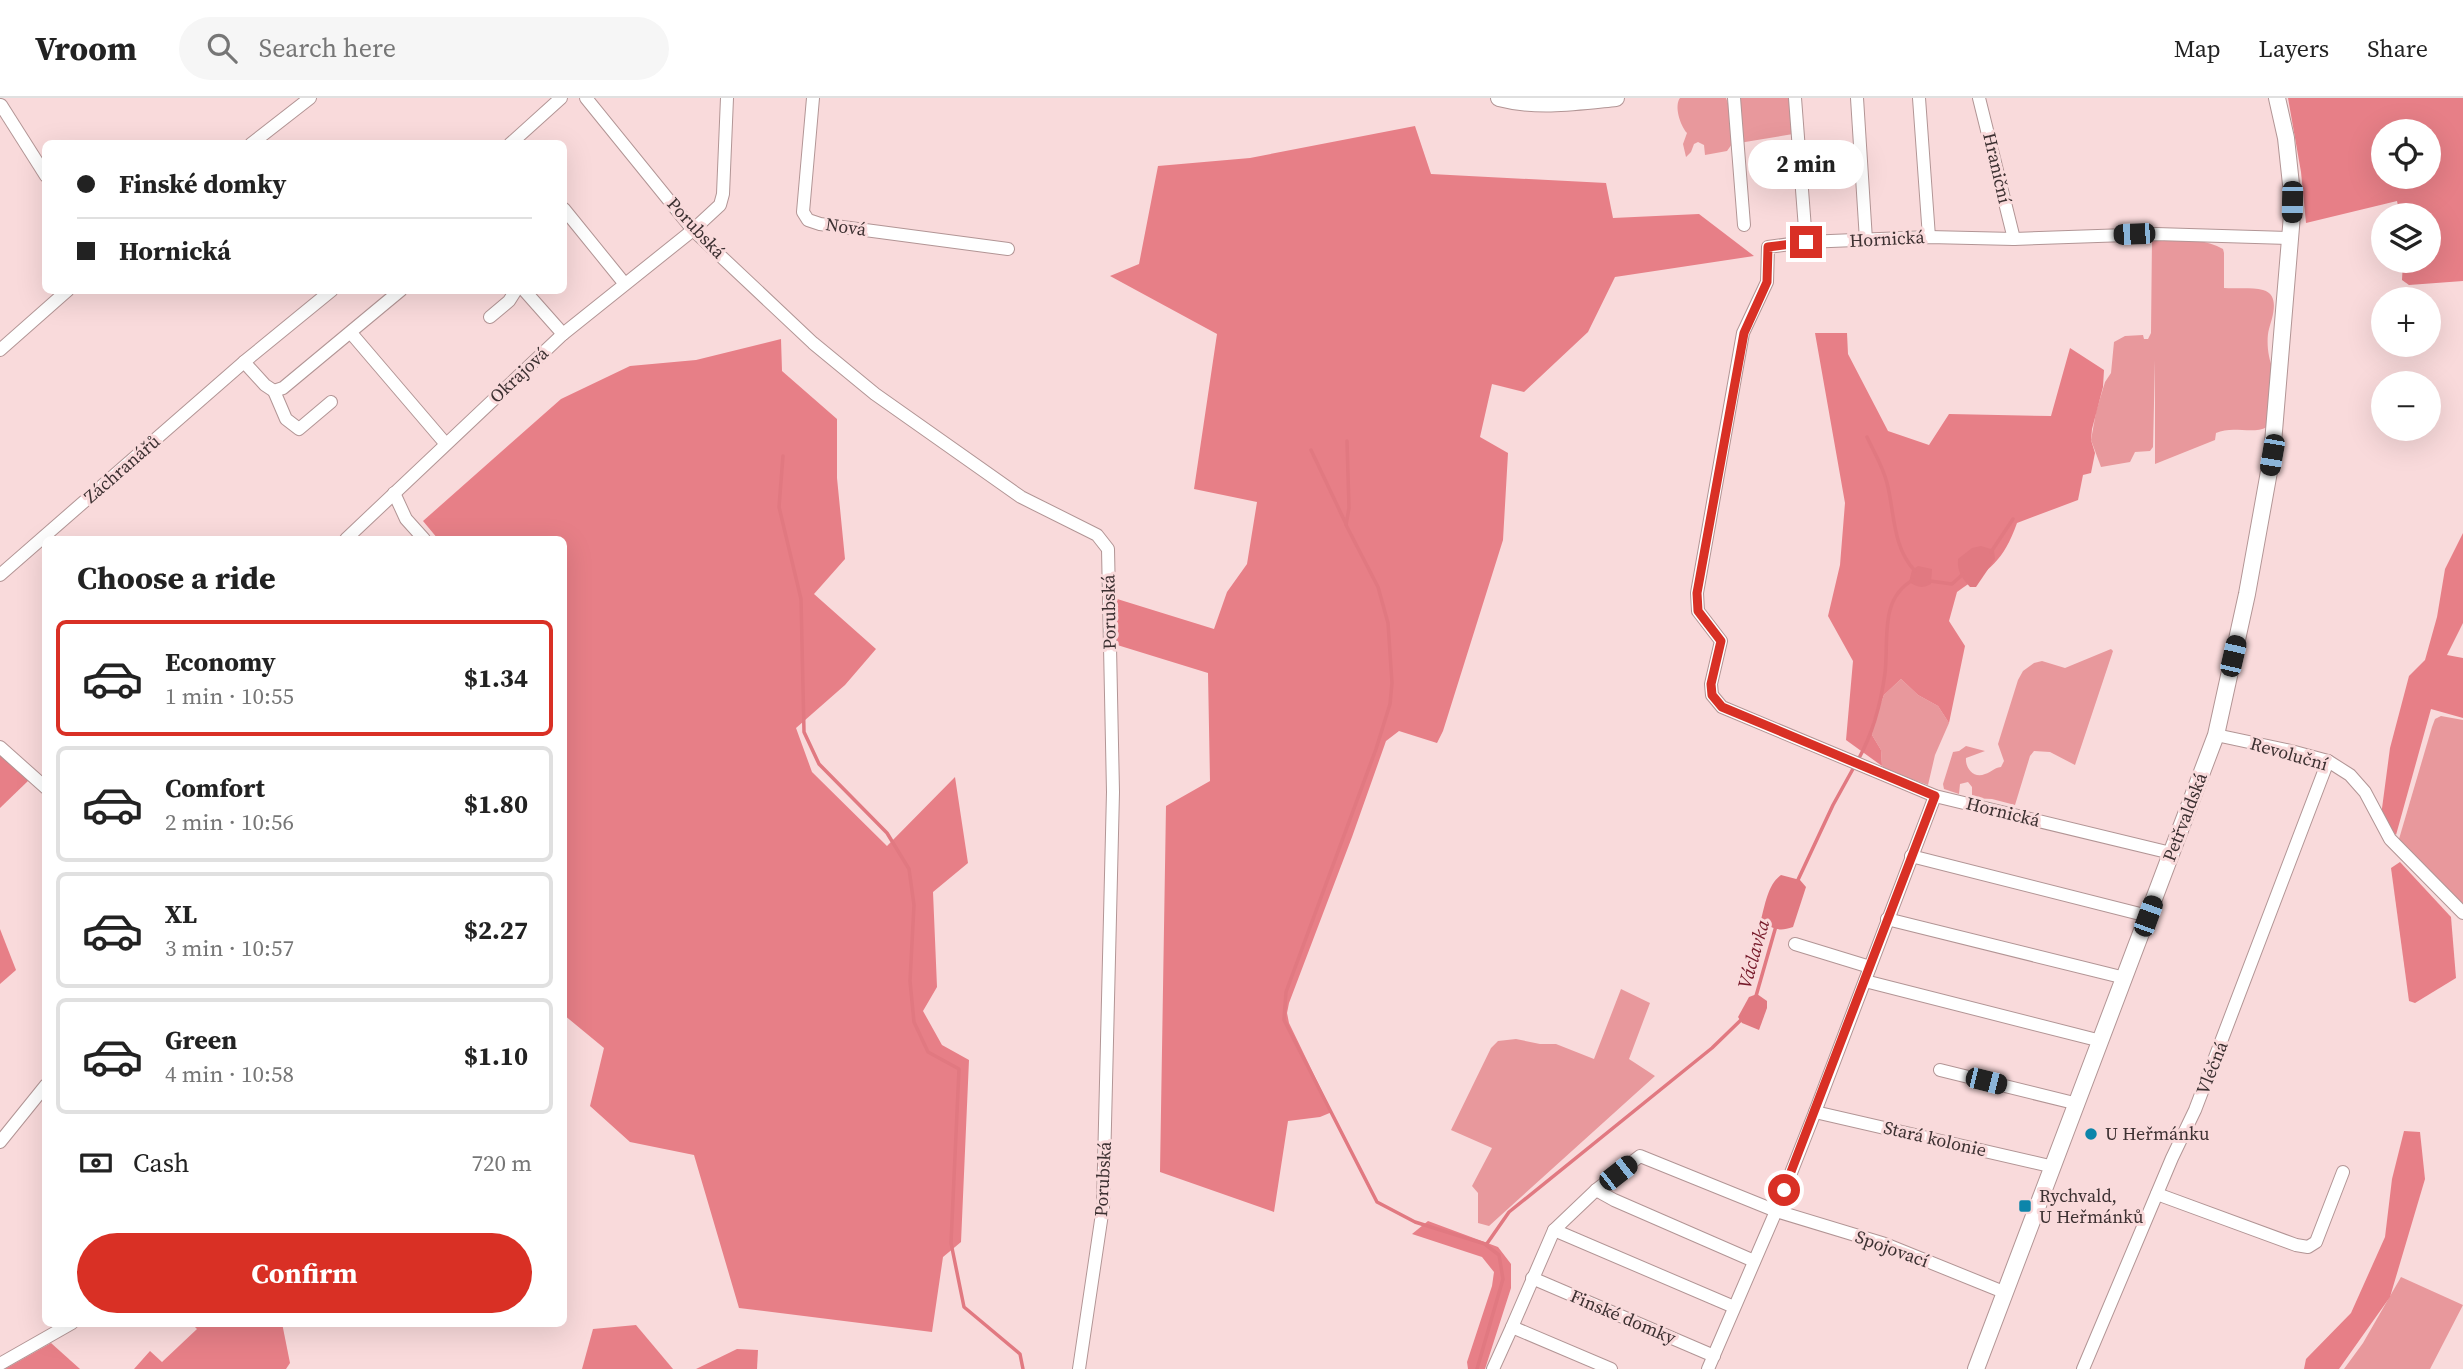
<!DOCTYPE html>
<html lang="en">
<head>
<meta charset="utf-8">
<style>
	:root { --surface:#fff; --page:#f6f6f6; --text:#222; --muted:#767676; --line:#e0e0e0; --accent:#d93025 }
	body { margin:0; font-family:"Source Serif 4",serif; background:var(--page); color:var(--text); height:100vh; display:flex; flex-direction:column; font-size:26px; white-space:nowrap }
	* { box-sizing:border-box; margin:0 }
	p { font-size:23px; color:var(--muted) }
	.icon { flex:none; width:38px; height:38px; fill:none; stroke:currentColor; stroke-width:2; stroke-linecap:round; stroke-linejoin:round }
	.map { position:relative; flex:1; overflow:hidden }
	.details { position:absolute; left:42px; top:438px; width:525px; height:791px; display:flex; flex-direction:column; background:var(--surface); border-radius:10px; box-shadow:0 7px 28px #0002 }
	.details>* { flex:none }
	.hud { position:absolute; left:42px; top:42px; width:525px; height:154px; border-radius:10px; box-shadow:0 7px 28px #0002; display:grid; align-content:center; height:154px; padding:0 35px; background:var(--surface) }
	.fabs { position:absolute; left:2371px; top:21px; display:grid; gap:14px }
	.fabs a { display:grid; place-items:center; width:70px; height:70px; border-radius:50%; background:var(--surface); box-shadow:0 7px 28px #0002; font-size:35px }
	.end { position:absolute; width:32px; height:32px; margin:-16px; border:9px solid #d93025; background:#fff; box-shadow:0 0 0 4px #fff }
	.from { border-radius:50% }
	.bubble { position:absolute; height:49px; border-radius:24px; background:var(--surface); box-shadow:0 7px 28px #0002; font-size:23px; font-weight:700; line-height:49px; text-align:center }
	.car { position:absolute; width:21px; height:42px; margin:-21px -10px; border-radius:9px; box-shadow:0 0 5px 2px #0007; background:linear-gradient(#222 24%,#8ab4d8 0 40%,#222 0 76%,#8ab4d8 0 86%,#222 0) }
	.hud b { display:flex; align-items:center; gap:24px; height:66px; font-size:26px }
	.hud b+b { border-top:2px solid var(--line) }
	.hud i { width:18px; height:18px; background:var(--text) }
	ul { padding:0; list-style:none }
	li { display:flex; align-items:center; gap:21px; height:116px; margin:0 14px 10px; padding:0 21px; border:4px solid var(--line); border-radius:10px }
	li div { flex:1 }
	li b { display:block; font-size:26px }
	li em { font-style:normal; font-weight:700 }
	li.active { border-color:var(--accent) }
	li>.icon { width:63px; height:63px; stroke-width:1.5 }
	h2 { padding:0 35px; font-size:32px; line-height:84px }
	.pay { display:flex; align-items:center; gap:18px; height:77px; padding:0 35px; font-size:26px }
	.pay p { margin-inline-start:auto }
	.cta { display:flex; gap:14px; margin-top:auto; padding:14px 35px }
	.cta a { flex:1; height:80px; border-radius:42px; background:var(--accent); color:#fff; font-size:28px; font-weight:700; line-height:80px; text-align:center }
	header { display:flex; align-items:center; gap:42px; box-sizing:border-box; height:98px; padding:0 35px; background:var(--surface); border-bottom:2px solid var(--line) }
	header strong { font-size:33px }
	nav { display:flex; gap:38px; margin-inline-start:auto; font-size:24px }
	.search { width:490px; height:63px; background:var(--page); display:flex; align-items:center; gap:18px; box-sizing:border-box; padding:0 24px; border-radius:38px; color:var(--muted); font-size:26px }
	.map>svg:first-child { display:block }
</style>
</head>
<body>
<header>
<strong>Vroom</strong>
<div class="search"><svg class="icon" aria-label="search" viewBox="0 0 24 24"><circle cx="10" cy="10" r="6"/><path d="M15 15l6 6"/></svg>Search here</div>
<nav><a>Map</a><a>Layers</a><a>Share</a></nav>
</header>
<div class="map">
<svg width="2463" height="1271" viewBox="0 0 2463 1271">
	<rect width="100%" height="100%" fill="#f9dadb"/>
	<g fill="#e8989c">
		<path d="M1680,0H1726L1729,8L1732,46L1727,53L1705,57L1704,47L1698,44L1694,46L1691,54L1686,59L1683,46L1687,35C1680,27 1674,8 1680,0Z"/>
		<path d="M1739,0H1791L1793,36L1739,45Z"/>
		<path d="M2152,141C2176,141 2202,139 2223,151L2224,155V190C2236,191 2251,189 2263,192C2281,197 2272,220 2269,231C2266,242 2268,261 2273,270L2267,329C2252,337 2233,327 2216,335L2215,342L2155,366V262L2153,349L2150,353L2135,354L2130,364L2101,369L2091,342L2096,314L2105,284L2111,275L2114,244L2125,238L2143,237L2144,241H2148L2151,235Z"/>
		<path d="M2111,551L2113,553L2075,667L2050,654L2034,653L2030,658L2015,707L1992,701L1972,700V689L1968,684L1960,686L1959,696L1944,691L1943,686L1953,654L1959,653L1966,648L1985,653L1966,660C1965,670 1974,681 1985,676C1992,674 1993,670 2001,669L2004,663L1998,646L2018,582L2023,573L2034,565L2042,563L2065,570Z"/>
		<path d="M1901,581L1918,597L1938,608L1949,625L1935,657L1928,687L1886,672L1882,668L1881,652L1872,637V626L1884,597Z"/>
		<path d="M2441,618L2463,622V806L2399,741L2432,629L2435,621Z"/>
		<path d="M1621,891L1650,905L1629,961L1655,978L1489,1128L1478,1125V1095L1472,1088L1492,1050L1451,1032L1491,950L1498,943L1516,941L1540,946H1556L1594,961Z"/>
		<path d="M2401,1179L2463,1207L2430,1271H2344L2363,1245Z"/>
	</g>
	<g fill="#e77f87" fill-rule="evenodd">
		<path d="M2288,0H2463V183L2409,187L2402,182L2403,163H2429V117H2400L2397,103L2306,125L2301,74ZM2429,33V79H2384V33Z"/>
		<path d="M1415,28L1431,76L1606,85L1613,120L1699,116L1754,158L1615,179L1588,234L1524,294L1492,286L1480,339L1508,355L1503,442L1443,633L1437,645L1399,633L1386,643L1352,739L1289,905L1287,915L1289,925L1332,1014L1320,1019L1288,1023L1274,1114L1160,1074L1166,708L1210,683L1208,575L1114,546V500L1214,531L1227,494L1247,466L1257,404L1194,391L1217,236L1110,178L1139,166L1158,68L1250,60Z"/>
		<path d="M1815,235H1847L1848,256L1888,333L1929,347L1949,316L2051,318L2070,250L2104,272L2103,289L2092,331L2091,342L2095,355L2091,375L2083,377L2078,402L2017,425C2003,464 1990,471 1957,494L1949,523L1965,548L1949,625L1938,608L1918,597L1901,581L1884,597L1872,626V637L1881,652L1882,668L1846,642L1853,563L1828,518L1840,467L1845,405Z"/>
		<path d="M781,241L782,273L837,321V380L845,461L814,496L876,551L845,587L796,630L812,674L887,748L955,679L968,765L933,794L937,889L923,913L942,947L969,962L961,1144L943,1159L932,1234L739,1210L694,1057L630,1044L590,1008L604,950L564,917V441H438L423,423L561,301L630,268L696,262Z"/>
		<path d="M2463,435V525L2447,557L2463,560V620L2431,611L2396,737L2381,718L2390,650L2409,578L2425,562L2437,519L2445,471Z"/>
		<path d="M0,657L29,682L0,710Z"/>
		<path d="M2400,764L2451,819L2456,880L2415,905L2409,903L2391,770Z"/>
		<path d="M0,831L16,872L0,886Z"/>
		<path d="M2404,1033L2420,1034L2425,1081L2390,1199L2339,1271H2304L2306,1261L2351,1215L2385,1139L2392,1081Z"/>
		<path d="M1428,1123L1498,1149L1511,1166V1190L1485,1271H1468L1467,1264L1492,1188L1494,1174L1482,1159L1412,1136Z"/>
		<path d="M191,1225H282L290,1265L286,1271H134L150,1253L162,1264L197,1231Z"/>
		<path d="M636,1227L673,1271H582L593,1231Z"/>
		<path d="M51,1245L80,1271H5Z"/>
		<path d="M737,1251L758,1252L757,1271H696Z"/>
	</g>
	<g fill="#e17981">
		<path d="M1981,448L1994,452L1995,461L1976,489H1970C1962,480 1957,474 1958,461L1972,450Z"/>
		<path d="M1918,468L1932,471L1931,486C1922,491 1917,489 1909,484L1912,472Z"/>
		<path d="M1781,777L1800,782L1806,789L1793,829C1779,834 1772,831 1761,822C1765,807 1768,786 1781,777Z"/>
		<path d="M1757,896L1767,903V910L1759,932L1742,925L1738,919L1749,899Z"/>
	</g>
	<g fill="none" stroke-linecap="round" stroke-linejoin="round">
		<g stroke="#e17981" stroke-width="3.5">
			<path d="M1867,339C1874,354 1883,369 1887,385C1895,416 1892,448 1915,473"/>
			<path d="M1347,343L1349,410L1346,427L1378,489L1388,525L1392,585L1390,606L1376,651L1286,894L1284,922L1377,1104L1415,1124L1485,1146"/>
			<path d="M1311,352L1346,426"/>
			<path d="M783,358L779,409L801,501L804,634L819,666L887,735L909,771L914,807L910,883L914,924L928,954L959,971L951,1145L964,1209L1020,1256L1023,1271"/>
			<path d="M1991,454L2013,421"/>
			<path d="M1930,483L1952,486L1963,476"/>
			<path d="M1858,662C1873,635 1881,605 1885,575C1889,542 1879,501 1913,482"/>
			<path d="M1797,784L1833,707L1854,669"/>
			<path d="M1756,898L1776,828"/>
			<path d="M1477,1271L1503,1181L1499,1157L1486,1147L1509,1114L1712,950L1744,919"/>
		</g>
		<defs>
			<g id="minor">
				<path d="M586,0L693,132L813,245L875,296L1021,399L1097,437L1108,451L1113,694L1103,1109L1079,1271"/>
				<path d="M813,0L803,114L808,122L820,126L1008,151"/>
				<path d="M1734,0L1744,127"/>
				<path d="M1795,0L1806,144"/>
				<path d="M1857,0L1866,142"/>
				<path d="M1919,0L1929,139"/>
				<path d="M1979,0L2014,141"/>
				<path d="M1,7L46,78"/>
				<path d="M251,46L310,0"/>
				<path d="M510,46L561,0"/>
				<path d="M564,111L624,185"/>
				<path d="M524,192L563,236"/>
				<path d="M490,219L509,203L516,192"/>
				<path d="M351,235L445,345"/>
				<path d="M0,252L68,192"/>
				<path d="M244,264L265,287L274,293L283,290L401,192"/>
				<path d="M274,293L286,321L299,331L331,304"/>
				<path d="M394,395L406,421L424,441"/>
				<path d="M346,441L563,236L693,132L720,107L723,96L727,0"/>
				<path d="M0,477L244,264L332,192"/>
				<path d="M2216,637L2291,653L2328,663L2350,677L2365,694L2390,741L2463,815"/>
				<path d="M0,649L46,690"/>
				<path d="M2171,755L1935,698L1722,609L1712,597L1711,586L1721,543L1698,513L1697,495L1743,235L1767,184L1768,149L1806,144L1929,139L2014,141L2156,136L2291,140"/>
				<path d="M1911,758L2148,818"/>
				<path d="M1887,821L2125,880"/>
				<path d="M1795,846L1870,869"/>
				<path d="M1865,883L2101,943"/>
				<path d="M1940,972L2078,1006"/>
				<path d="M1815,1014L2054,1069"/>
				<path d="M0,1044L46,987"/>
				<path d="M1596,1092L1614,1102L1754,1163"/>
				<path d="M2157,1096L2296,1147L2308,1149L2316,1144L2343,1074"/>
				<path d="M1554,1132L1734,1209"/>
				<path d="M1532,1180L1714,1258"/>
				<path d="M0,1266L72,1225"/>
				<path d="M1493,1271L1512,1229"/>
				<path d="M1611,1271L1512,1229L1554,1132L1596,1092L1640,1058L1776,1113L1885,1146L2006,1195"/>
				<path d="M1708,1271L1776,1113L1815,1014L1935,698"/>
				<path d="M2083,1271L2172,1060L2195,1012L2328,663"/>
			</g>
			<g id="tertiary">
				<path d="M1499,0C1537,10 1577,4 1616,0"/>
				<path d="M1976,1271L2216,637L2247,496L2272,357L2293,105L2286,40L2277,0"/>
			</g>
		</defs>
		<use href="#minor" stroke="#b29595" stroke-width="14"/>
		<use href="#tertiary" stroke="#b29595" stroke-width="18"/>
		<use href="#minor" stroke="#fff" stroke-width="12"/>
		<use href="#tertiary" stroke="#fff" stroke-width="16"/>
	</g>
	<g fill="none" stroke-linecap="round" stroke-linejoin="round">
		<path stroke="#d93025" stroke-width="9" d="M1784,1092L1935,698L1722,609L1712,597L1711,586L1721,543L1698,513L1697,495L1744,235L1767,184L1768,149L1806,144"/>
	</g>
	<g fill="#0c85aa" stroke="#f9dadb" stroke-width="2.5">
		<circle cx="2091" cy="1036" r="7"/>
		<rect x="2018" y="1101" width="14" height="14" rx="3.5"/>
	</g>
	<g text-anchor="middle" stroke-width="6" stroke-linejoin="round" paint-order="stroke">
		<g font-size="18" fill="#3c3031" stroke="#f9dadb">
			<text transform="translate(1997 70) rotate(77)" y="6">Hraniční</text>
			<text transform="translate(846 129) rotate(8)" y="6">Nová</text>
			<text transform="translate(696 130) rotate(47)" y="6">Porubská</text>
			<text transform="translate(1887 141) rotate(-3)" y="6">Hornická</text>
			<text transform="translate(519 277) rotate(-43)" y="6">Okrajová</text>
			<text transform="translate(122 371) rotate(-41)" y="6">Záchranářů</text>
			<text transform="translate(1109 514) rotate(-91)" y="6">Porubská</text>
			<text transform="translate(2289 656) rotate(16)" y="6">Revoluční</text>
			<text transform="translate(2003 714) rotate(14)" y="6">Hornická</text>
			<text transform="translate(2185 719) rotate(-69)" y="6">Petřvaldská</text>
			<text transform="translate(2212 970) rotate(-68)" y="6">Vléčná</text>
			<text transform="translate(1935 1041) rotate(13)" y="6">Stará kolonie</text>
			<text transform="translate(1103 1081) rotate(-87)" y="6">Porubská</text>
			<text transform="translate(1892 1151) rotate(20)" y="6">Spojovací</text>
			<text transform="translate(1623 1219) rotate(23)" y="6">Finské domky</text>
		</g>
		<g font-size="18" fill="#3c3031" stroke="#f9dadb" text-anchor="start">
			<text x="2105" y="1042">U Heřmánku</text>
			<text x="2039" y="1104">Rychvald,<tspan x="2039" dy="21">U Heřmánků</tspan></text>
		</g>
		<g font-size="19" font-style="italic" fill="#761929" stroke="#f9dadb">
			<text transform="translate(1753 856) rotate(-74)" y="7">Václavka</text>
		</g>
	</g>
</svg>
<div class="fabs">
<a><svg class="icon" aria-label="locate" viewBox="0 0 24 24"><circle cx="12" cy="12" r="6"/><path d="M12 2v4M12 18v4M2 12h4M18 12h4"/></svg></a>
<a><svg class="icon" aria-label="layers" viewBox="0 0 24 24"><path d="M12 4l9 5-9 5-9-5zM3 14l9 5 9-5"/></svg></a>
<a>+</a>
<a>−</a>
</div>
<i class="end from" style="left:1784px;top:1092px"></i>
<i class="end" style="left:1806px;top:144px"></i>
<div class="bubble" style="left:1748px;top:42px;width:116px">2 min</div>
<i class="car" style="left:2292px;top:104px;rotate:181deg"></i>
<i class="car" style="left:2134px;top:136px;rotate:268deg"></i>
<i class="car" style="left:2272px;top:357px;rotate:190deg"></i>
<i class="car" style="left:2233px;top:558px;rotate:13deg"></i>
<i class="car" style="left:2148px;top:818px;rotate:20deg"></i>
<i class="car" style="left:1986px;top:983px;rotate:104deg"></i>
<i class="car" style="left:1618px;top:1075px;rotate:52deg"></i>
<div class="hud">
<b><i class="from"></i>Finské domky</b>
<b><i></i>Hornická</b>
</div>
<section class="details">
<h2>Choose a ride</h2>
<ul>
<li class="active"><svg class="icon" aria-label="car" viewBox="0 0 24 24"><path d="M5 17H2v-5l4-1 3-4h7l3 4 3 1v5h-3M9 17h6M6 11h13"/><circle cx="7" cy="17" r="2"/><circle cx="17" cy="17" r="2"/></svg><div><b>Economy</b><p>1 min · 10:55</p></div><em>$1.34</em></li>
<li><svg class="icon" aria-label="car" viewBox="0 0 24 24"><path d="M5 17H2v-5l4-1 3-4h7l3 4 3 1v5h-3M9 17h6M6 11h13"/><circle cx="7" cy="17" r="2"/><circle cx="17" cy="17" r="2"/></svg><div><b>Comfort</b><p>2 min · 10:56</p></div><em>$1.80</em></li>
<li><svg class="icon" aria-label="car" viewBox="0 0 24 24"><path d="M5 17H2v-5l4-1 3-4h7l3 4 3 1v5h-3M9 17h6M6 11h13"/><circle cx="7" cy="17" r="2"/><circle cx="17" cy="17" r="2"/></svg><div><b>XL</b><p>3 min · 10:57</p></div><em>$2.27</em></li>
<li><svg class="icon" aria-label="car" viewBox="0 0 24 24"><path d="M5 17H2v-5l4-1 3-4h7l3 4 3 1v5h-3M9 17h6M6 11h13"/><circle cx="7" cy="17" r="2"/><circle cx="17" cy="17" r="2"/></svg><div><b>Green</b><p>4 min · 10:58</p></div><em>$1.10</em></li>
</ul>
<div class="pay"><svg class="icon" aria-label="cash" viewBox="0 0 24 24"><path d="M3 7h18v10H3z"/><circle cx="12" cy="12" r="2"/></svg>Cash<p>720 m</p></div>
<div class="cta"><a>Confirm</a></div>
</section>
</div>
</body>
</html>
